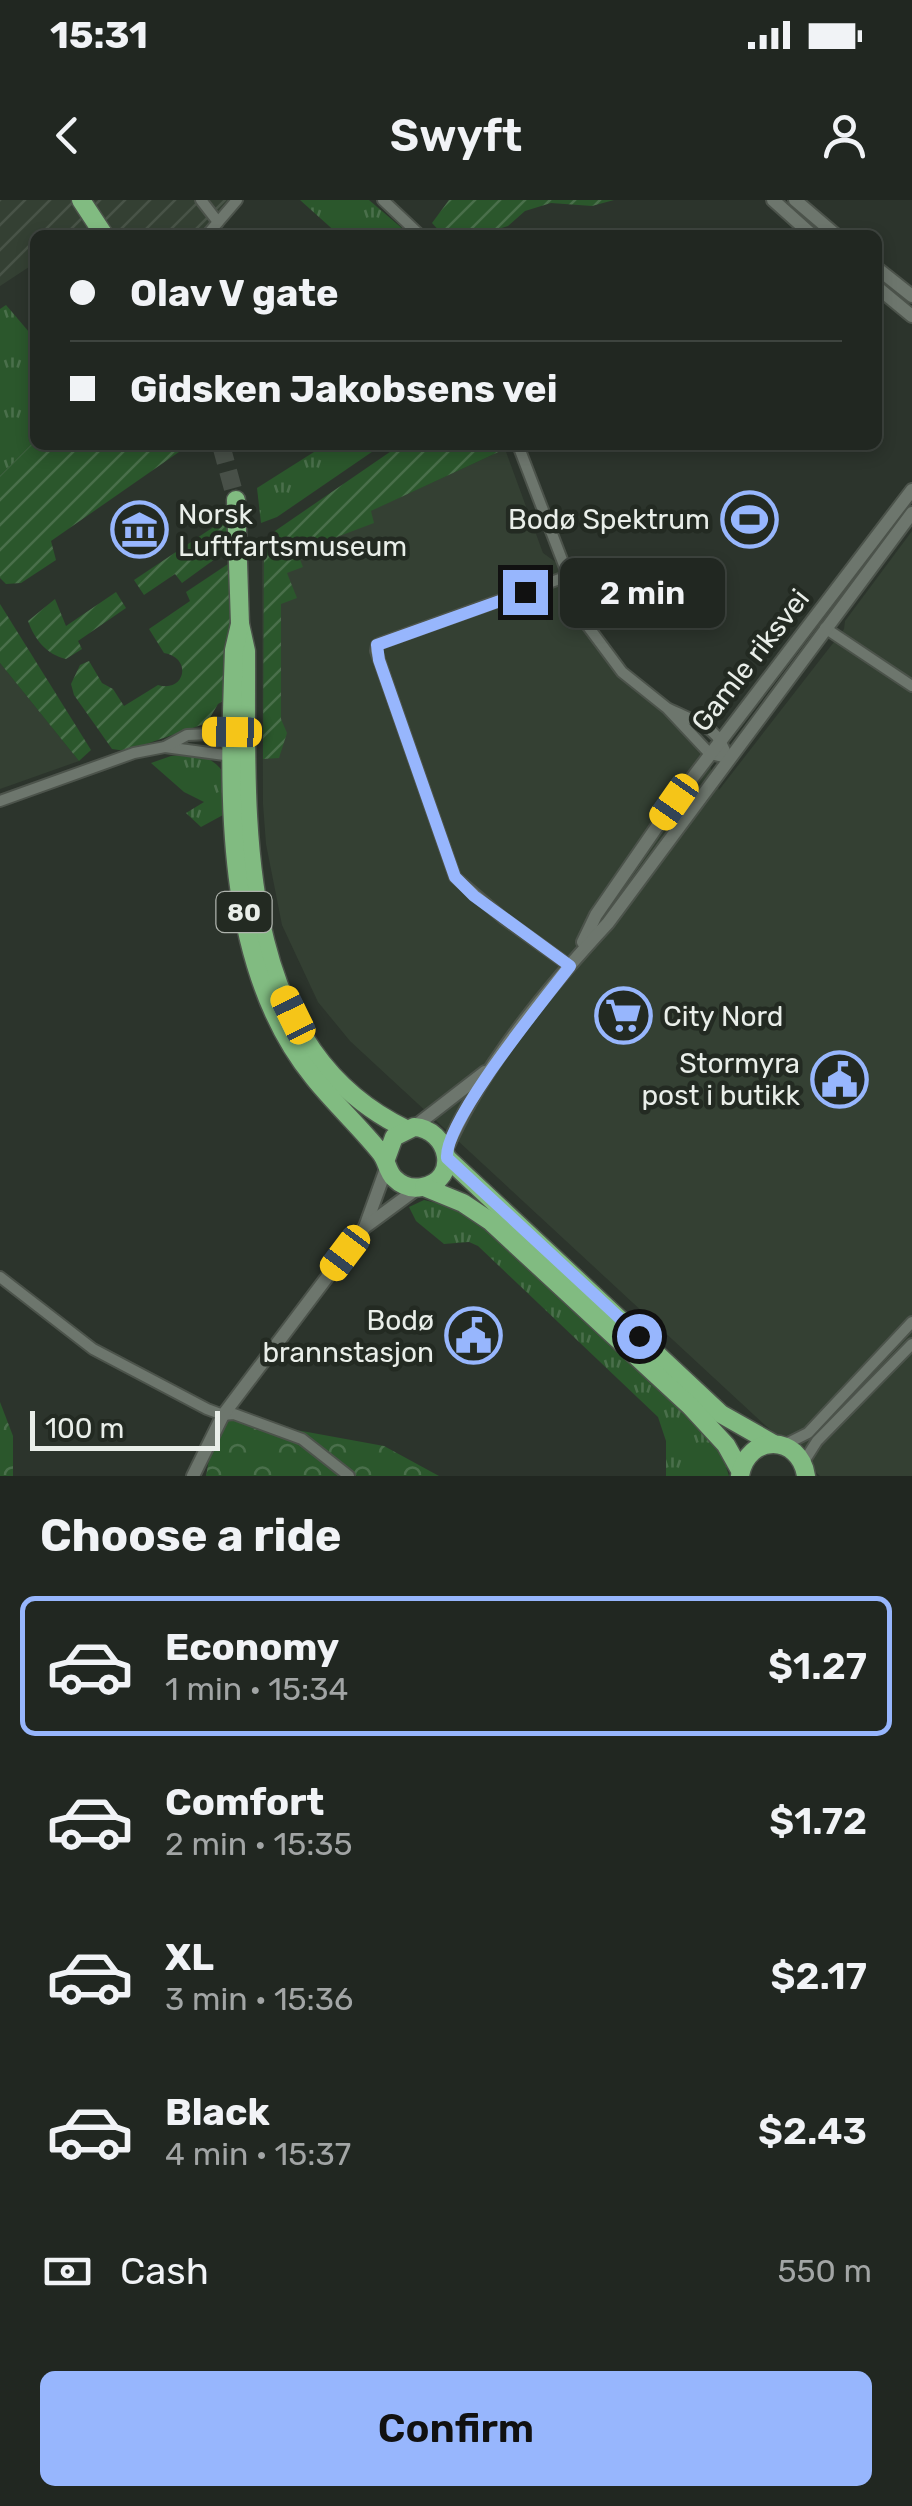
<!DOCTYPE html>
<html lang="en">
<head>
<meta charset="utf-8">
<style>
	:root { --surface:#212721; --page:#292f2a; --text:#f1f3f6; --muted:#a2a5a5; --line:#3e443f; --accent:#97b6fd }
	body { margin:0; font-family:Rubik,sans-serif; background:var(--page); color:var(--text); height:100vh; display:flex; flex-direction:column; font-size:38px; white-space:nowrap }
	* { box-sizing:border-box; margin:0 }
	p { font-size:32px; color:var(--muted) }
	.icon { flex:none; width:55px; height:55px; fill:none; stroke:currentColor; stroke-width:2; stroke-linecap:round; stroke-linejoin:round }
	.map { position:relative; height:1276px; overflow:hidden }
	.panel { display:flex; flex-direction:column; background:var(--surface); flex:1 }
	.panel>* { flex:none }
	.hud { position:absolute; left:30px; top:30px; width:852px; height:220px; border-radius:15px; box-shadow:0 5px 15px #0003,0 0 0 2px var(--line); display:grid; align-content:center; height:220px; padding:0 40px; background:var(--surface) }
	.scale { position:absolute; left:30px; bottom:25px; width:190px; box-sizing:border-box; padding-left:10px; border:5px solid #e9eee9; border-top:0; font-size:28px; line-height:35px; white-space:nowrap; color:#e9eee9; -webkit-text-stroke:8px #232a22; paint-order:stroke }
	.end { position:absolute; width:45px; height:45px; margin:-22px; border:12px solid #97b6fd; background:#111; box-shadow:0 0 0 5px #111 }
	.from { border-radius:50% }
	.bubble { position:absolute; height:70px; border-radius:15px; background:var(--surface); box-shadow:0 5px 15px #0003,0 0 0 2px var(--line); font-size:32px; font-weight:600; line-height:70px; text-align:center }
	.car { position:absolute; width:30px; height:60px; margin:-30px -15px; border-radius:12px; box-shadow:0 0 8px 2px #0007; background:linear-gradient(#f5c518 24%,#345 0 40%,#f5c518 0 76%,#345 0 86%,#f5c518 0) }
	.hud b { display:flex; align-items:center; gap:35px; height:95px; font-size:38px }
	.hud b+b { border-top:2px solid var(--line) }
	.hud i { width:25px; height:25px; background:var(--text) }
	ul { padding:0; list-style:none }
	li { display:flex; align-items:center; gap:30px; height:140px; margin:0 20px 15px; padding:0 20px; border:5px solid transparent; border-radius:15px }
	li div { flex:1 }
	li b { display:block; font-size:38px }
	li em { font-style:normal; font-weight:600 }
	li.current { border-color:var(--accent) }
	li>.icon { width:90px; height:90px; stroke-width:1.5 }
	h2 { padding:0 40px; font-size:45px; line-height:120px }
	.pay { display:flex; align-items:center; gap:25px; height:110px; padding:0 40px; font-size:38px }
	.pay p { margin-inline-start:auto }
	.primary-button { display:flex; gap:20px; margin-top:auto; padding:20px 40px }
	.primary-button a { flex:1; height:115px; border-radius:15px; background:var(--accent); color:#111; font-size:40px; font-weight:600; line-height:115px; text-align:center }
	.status { display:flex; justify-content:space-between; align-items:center; height:70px; padding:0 50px; background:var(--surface); direction:ltr }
	.status svg { height:28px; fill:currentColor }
	header { display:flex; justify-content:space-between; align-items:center; height:130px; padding:0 40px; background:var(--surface); font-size:45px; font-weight:600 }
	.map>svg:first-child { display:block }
</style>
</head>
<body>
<div class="status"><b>15:31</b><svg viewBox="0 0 49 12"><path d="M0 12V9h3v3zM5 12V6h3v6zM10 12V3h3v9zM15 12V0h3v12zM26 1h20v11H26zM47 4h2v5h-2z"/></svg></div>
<header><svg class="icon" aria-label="back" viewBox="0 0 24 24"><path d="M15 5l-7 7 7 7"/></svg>Swyft<svg class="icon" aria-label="person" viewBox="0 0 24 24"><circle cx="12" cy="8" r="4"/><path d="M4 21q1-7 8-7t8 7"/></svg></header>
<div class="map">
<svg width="912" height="1276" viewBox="0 0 912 1276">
	<defs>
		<pattern id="industrial-furrows" width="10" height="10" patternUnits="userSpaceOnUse" patternTransform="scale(2.5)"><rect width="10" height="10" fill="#344033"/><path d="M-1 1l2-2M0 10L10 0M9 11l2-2" fill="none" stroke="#485347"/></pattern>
		<pattern id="grass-tufts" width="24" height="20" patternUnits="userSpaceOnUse" patternTransform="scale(2.5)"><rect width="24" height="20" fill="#2b572c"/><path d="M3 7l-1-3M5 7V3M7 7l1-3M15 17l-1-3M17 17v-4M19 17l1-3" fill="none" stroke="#4a6f4b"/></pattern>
		<pattern id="forest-crowns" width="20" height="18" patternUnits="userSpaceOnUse" patternTransform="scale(2.5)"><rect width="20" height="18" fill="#2b572c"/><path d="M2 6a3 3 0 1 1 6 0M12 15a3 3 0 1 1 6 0" fill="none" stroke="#4a6f4b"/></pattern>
		<pattern id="garden-furrows" width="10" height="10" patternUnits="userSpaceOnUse" patternTransform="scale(2.5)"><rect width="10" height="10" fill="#2b572c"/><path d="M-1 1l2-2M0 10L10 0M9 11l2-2" fill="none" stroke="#4a6f4b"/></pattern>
	</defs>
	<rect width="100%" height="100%" fill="#2c342c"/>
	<g fill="#344033">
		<path d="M505,249L543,353L571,373L594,426L613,453L638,482L699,537L719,590L844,429L845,421L912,331V1276H820L350,841L318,802L282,725L266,644L263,604L262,349L370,311Z"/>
		<path d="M0,463L79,561L0,589Z"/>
	</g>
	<path fill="url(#industrial-furrows)" d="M0,0H237L207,35H104L96,24L78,35H35V63L0,86Z"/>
	<g fill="url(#grass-tufts)">
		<path d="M300,0H369L410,35H339Z"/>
		<path d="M6,105L35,139V241L0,276V109Z"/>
		<path d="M325,245H382L277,317L261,323L257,288Z"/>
		<path d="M192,554C225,559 235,585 223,615L201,627L186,613L204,602L184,592L151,563L171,556Z"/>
		<path d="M424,1000L449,1006L477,1021L699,1226L722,1254L729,1276H666V1241L658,1217L478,1046L469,1042L444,1044L416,1021L409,1007Z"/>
	</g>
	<g fill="url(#forest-crowns)">
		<path d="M0,1202L13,1236V1276H0Z"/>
		<path d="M230,1218L384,1246L439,1276H206L210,1254Z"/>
	</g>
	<g fill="url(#garden-furrows)">
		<path d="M449,0H614L592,6L551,3L525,11L508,26L479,35H443L432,23Z"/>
		<path d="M35,241V245H189L51,341L56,360L21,383L6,384L0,378V276Z"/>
		<path d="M400,245H504L505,249L371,311L374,323L297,352L303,367L287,373L297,398L281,404V519L287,533L279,558L263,559L264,343L275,331Z"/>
		<path d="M227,318L230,348L182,383L175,374L144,395L134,380Z"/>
		<path d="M234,360L228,498L218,504L207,523L126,551L112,549L74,495L71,484L80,465L89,461L102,483L113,489L124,506L158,485C185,493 193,458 164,453L149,429L190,401L186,392Z"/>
		<path d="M116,392L126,408L78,441L82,449L66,459C46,454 35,440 28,421L55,399L66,426Z"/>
		<path d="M0,404L91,550L79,561L0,463Z"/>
	</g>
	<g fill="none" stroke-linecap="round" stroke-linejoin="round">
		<path stroke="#485048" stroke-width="18" stroke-dasharray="18 9" stroke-linecap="butt" d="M221,245L236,300"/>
		<defs>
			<g id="minor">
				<path d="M201,0L218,22"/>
				<path d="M383,0L420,35"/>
				<path d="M207,35L237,0"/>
				<path d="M518,245L587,425L622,472L667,508L710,554L727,558C720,526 695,522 667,508"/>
				<path d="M568,376L381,443L377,445L376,451L455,677L503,718L570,766"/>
				<path d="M825,428L912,486"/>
				<path d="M165,547L232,556"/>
				<path d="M0,601L134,553L165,547L187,535L232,533"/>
				<path d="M0,1077L93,1149L207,1209L223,1215L234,1214L302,1239L349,1276"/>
				<path d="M784,1245L808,1233L912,1122"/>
				<path d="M803,1263L817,1241L912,1144"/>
			</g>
			<g id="tertiary">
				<path d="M773,0L812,35"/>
				<path d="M795,0L836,35"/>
				<path d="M878,69L912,96"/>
				<path d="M878,88L912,116"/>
				<path d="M583,742L596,715L674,602L912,290"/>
				<path d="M414,927L485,872"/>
				<path d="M446,950C482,867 546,790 608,723L912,313"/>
				<path d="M365,1027L387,966"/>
				<path d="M193,1276L223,1215L365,1027L418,988"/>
			</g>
			<g id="trunk">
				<path d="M81,0L104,35"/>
				<path d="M236,300L240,424L246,451C247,613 230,845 406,929"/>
				<path d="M240,424L234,450C229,588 221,765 314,878C335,904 359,926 380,952C387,960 387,971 394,978C402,986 412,989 422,987C461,980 449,929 414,927L394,937L386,959"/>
				<path d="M447,958L721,1214L772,1243"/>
				<path d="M424,987L463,1003L490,1021L690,1206L726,1245L740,1270"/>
				<path d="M740,1276C747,1233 800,1234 806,1276"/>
			</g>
		</defs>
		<use href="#minor" stroke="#4c534b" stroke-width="14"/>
		<use href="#tertiary" stroke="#4c534b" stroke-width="16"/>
		<use href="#trunk" stroke="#4c534b" stroke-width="21"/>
		<use href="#minor" stroke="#6d766d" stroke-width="10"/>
		<use href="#tertiary" stroke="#6d766d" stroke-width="12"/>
		<use href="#trunk" stroke="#81bb81" stroke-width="18"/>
	</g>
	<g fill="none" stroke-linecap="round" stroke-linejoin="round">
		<path stroke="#97b6fd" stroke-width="12" d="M525,392L377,445L379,460L455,677L474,696L570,766C544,800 444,921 447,958L639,1136"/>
	</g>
	<defs>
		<symbol id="stadium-ring" viewBox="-11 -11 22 22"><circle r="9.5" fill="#232a22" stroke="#97b6fd" stroke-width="1.5"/><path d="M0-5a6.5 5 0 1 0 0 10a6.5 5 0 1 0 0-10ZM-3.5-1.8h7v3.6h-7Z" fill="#97b6fd"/></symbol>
		<symbol id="museum-ring" viewBox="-11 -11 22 22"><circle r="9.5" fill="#232a22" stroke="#97b6fd" stroke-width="1.5"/><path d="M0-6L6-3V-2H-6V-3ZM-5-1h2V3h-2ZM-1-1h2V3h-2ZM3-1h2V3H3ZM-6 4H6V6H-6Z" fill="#97b6fd"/></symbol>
		<symbol id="supermarket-ring" viewBox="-11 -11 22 22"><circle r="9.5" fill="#232a22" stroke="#97b6fd" stroke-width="1.5"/><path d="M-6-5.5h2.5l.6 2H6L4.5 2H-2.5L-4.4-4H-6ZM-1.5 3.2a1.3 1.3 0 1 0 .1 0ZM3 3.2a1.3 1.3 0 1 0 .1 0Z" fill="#97b6fd"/></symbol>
		<symbol id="civic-ring" viewBox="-11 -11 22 22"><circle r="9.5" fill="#232a22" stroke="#97b6fd" stroke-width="1.5"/><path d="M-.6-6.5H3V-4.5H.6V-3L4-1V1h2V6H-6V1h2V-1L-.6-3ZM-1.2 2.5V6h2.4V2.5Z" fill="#97b6fd"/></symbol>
	</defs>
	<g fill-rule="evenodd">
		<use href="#stadium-ring" x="718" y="288" width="63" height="63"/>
		<use href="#museum-ring" x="108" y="298" width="63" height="63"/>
		<use href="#supermarket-ring" x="592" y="784" width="63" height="63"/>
		<use href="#civic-ring" x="808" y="848" width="63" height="63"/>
		<use href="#civic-ring" x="442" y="1104" width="63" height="63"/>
	</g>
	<g text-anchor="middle" stroke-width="9" stroke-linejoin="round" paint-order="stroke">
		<rect fill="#232a22" stroke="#aeb3ad" stroke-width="2.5" x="216.5" y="692" width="55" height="40" rx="8"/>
		<g font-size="25" font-weight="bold" fill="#e9eee9">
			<text x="244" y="721">80</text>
		</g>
		<g font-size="28" fill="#e9eee9" stroke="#232a22" text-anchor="end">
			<text x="178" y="324" text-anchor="start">Norsk<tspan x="178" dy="32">Luftfartsmuseum</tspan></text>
			<text x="710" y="329">Bodø Spektrum</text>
			<text x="663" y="826" text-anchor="start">City Nord</text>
			<text x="800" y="873">Stormyra<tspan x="800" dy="32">post i butikk</tspan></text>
			<text x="434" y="1130">Bodø<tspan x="434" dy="32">brannstasjon</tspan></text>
		</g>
		<g font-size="28" fill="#e9eee9" stroke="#232a22">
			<text transform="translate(750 460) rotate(-52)" y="10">Gamle riksvei</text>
		</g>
	</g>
</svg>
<div class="scale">100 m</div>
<i class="end from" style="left:639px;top:1136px"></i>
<i class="end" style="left:525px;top:392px"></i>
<div class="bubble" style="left:560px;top:358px;width:165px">2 min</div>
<i class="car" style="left:232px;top:532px;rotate:271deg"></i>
<i class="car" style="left:674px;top:602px;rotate:215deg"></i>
<i class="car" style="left:293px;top:815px;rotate:334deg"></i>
<i class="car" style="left:345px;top:1053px;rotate:217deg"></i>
<div class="hud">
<b><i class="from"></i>Olav V gate</b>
<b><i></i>Gidsken Jakobsens vei</b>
</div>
</div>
<section class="panel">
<h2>Choose a ride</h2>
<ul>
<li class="current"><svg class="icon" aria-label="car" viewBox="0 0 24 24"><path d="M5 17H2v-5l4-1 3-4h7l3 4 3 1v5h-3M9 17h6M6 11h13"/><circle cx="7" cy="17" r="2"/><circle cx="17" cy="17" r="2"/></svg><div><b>Economy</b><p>1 min · 15:34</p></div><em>$1.27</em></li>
<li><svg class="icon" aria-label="car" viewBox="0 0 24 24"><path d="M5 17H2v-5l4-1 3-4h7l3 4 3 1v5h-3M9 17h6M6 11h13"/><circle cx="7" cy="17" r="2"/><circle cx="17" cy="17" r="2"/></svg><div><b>Comfort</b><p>2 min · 15:35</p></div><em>$1.72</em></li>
<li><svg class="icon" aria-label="car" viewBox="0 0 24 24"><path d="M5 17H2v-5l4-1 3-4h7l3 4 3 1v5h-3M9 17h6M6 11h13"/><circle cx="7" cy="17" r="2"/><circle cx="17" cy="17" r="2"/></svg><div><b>XL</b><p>3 min · 15:36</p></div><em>$2.17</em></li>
<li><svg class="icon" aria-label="car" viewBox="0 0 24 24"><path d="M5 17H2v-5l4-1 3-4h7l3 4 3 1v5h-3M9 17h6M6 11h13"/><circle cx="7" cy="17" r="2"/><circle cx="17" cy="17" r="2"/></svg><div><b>Black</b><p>4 min · 15:37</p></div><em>$2.43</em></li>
</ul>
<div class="pay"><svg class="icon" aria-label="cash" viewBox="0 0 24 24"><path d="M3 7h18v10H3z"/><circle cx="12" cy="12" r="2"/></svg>Cash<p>550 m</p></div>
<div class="primary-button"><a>Confirm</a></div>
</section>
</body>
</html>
